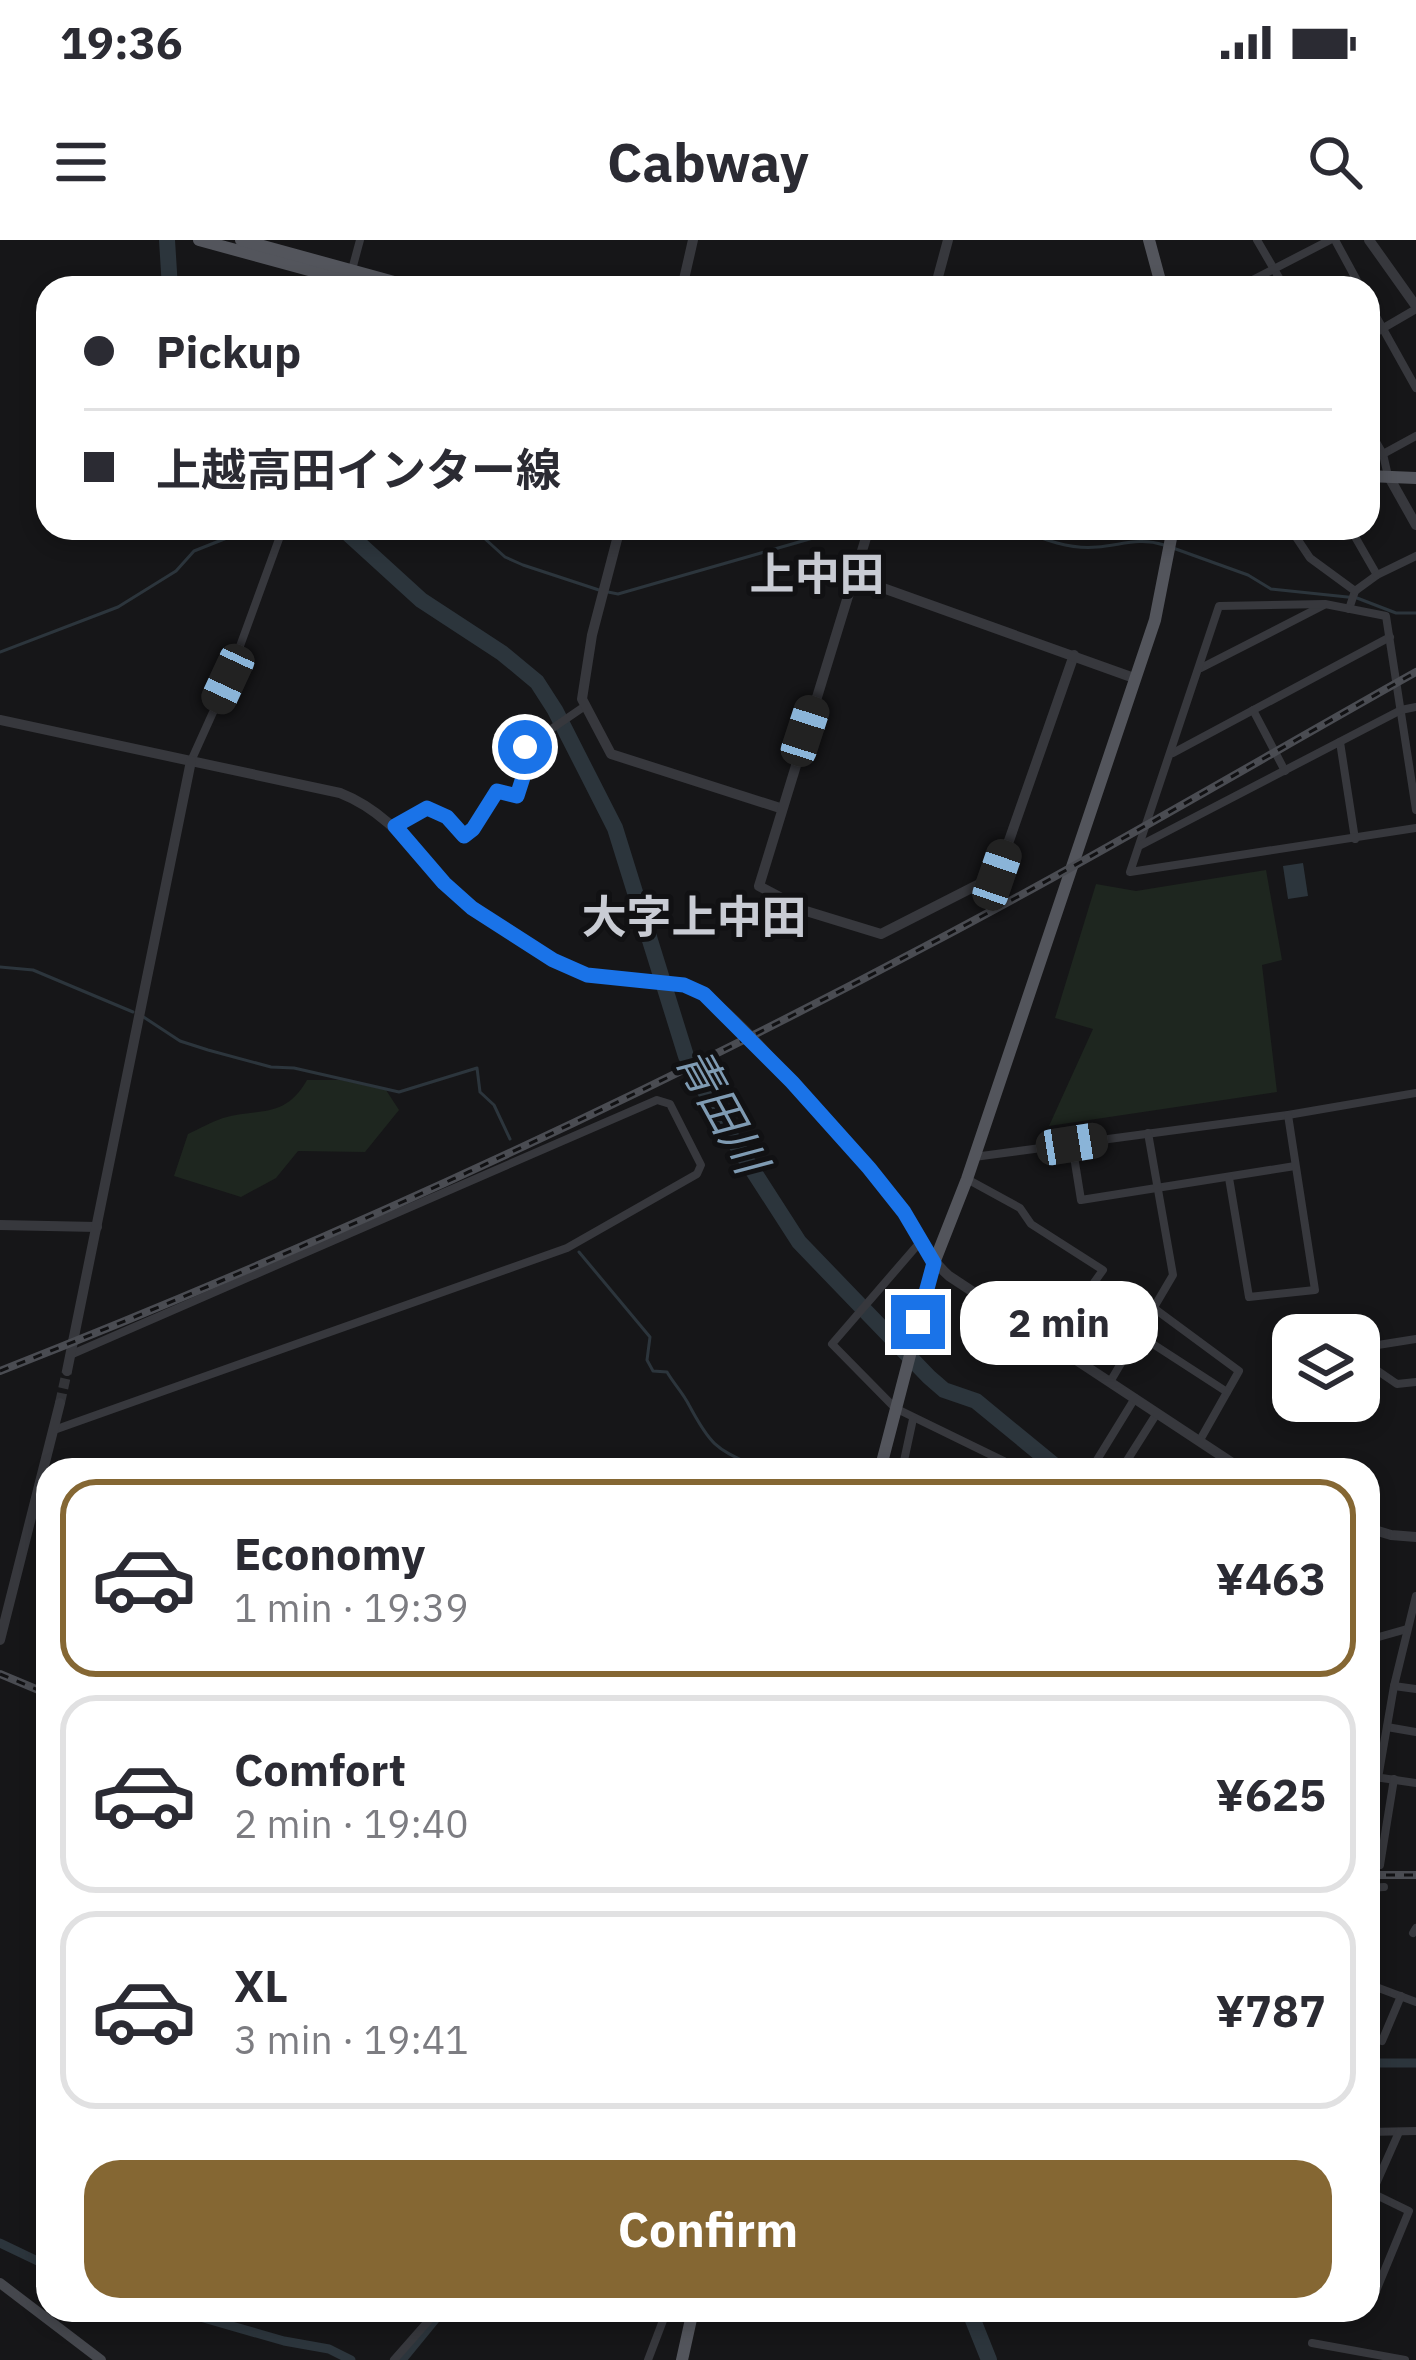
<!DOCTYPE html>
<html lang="en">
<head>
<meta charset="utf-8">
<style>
	:root { --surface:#fff; --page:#f2f2f3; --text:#2b2b33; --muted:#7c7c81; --line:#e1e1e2; --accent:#856733 }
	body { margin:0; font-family:"IBM Plex Sans","Noto Sans JP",sans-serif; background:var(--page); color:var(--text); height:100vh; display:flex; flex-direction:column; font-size:45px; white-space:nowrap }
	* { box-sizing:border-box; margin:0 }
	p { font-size:39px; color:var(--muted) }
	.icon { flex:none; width:66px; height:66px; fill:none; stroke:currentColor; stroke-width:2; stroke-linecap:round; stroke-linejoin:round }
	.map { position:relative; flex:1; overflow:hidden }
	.sheet { position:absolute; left:36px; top:1218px; width:1344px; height:864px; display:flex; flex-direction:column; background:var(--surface); border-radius:36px; box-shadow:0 6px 18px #0003 }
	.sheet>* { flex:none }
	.banner { position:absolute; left:36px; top:36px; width:1344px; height:264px; border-radius:36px; box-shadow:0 6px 18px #0003; display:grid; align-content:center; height:264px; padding:0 48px; background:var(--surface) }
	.controls { position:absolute; left:1272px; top:1074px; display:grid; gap:24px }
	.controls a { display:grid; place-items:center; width:108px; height:108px; border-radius:24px; background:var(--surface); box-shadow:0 6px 18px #0003; font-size:60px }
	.end { position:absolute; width:54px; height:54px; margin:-27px; border:15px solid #1a73e8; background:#fff; box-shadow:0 0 0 6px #fff }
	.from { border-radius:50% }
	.bubble { position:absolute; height:84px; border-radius:36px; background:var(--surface); box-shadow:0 6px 18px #0003; font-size:39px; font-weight:700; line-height:84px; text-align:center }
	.car { position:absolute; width:36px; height:72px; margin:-36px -18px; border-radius:15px; box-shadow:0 0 9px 3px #0007; background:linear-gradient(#222 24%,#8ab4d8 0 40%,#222 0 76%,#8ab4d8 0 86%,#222 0) }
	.banner b { display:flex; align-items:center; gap:42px; height:114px; font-size:45px }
	.banner b+b { border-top:3px solid var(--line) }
	.banner i { width:30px; height:30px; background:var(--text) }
	ul { padding:21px 0 0; list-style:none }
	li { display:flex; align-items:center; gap:36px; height:198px; margin:0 24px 18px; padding:0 24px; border:6px solid var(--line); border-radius:36px }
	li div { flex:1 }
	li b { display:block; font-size:45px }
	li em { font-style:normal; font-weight:700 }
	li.active { border-color:var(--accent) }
	li>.icon { width:108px; height:108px; stroke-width:1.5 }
	.primary-button { display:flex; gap:24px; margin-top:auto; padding:24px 48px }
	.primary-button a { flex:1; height:138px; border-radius:36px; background:var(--accent); color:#fff; font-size:48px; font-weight:700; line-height:138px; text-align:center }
	.status { display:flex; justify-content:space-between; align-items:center; height:84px; padding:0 60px; background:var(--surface); direction:ltr }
	.status svg { height:33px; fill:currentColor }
	header { display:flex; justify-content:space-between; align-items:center; height:156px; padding:0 48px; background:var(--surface); font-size:54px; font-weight:700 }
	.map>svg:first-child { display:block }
</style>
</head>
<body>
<div class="status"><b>19:36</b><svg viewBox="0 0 49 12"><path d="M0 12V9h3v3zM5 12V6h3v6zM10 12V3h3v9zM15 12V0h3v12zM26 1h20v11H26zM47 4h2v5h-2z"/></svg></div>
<header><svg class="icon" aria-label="menu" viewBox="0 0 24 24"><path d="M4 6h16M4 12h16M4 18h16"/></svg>Cabway<svg class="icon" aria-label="search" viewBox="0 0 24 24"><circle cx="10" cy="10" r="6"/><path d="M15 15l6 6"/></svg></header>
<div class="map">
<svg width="1416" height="2120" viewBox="0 0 1416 2120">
	<rect width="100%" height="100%" fill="#161618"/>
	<g fill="#1e261f">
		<path d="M1266,630L1282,720L1262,725L1277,852L1049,886L1093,789L1055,778L1096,644L1136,651Z"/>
		<path d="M307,840H341L386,850L399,870L365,912L298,911L276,938L241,957L174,936L188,894C199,889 211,882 223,878C259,868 285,879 307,840Z"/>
	</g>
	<path fill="#2c353c" d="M1303,623L1308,656L1288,659L1283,626Z"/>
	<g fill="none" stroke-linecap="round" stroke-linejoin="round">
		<g stroke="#2c353c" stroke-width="3">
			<path d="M473,288L505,317L523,325L599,350"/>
			<path d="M1014,288C1040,298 1069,310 1097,307C1122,305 1139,297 1164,305"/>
			<path d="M1173,308L1248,335L1271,349L1357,358L1396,373H1416"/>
			<path d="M608,352L618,354L848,288"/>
			<path d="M0,412L118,367L176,331L194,311L252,288"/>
			<path d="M0,727L33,730L133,772"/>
			<path d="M142,776L180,801L208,810L271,827L294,828L399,852L477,828L480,852L494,865L510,899"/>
			<path d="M579,1012L650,1097L647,1120L653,1131L667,1132C674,1144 683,1153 689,1165C713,1210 717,1208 762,1230"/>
		</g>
		<g stroke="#2c353c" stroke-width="9">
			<path d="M1368,1823H1416"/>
			<path d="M0,2003L48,2026"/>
			<path d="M176,2070L284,2101L329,2109L351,2120"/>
			<path d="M402,2120L443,2070"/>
		</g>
		<g stroke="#2c353c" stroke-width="16">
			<path d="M167,0L170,48"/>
			<path d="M342,288L421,360L502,413L537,442L555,470L615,588L686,816L721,881L799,1002L929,1137L944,1150L976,1161L1060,1230"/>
			<path d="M969,2070L989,2120"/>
		</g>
		<path stroke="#333438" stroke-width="10" stroke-dasharray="10 5" stroke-linecap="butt" d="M60,1163L67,1131"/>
		<g stroke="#37383d" stroke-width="8">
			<path d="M1257,0L1285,48"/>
			<path d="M1335,0L1361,48"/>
			<path d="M347,48L360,0"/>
			<path d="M1237,48L1330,0"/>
			<path d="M1368,62L1416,148"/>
			<path d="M1368,97L1416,69"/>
			<path d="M1368,188L1383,214L1388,236"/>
			<path d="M1383,214L1416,196"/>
			<path d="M1290,288L1310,318L1355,351L1349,369"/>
			<path d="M1350,288L1377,335L1355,351"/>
			<path d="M1377,335L1416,316"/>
			<path d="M1201,428L1324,365"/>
			<path d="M1253,470L1285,531"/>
			<path d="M1340,502L1355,599"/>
			<path d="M1173,513L1390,397"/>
			<path d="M191,521L228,439L283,288"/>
			<path d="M1416,570L1386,376L1325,364L1219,366L1130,632L1416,588"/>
			<path d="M395,586L427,568L447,577L464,595L473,589L497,551L517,556L527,525L525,507L585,466"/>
			<path d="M1141,605L1401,470L1416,467"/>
			<path d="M1072,904L1081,960L1295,926"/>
			<path d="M974,917L1288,875L1416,853"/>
			<path d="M1229,938L1249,1057L1315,1050L1288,875"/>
			<path d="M967,939L1020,968L1031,984L1103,1030L1051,1103"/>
			<path d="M921,1001L832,1104L895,1168L1022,1230"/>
			<path d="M1155,1069L1239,1131L1200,1200"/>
			<path d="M1139,1095L1227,1152"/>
			<path d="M1359,1108L1416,1099"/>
			<path d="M1359,1118L1397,1144L1416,1142"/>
			<path d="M1110,1142L1173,1035L1148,893"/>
			<path d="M54,1190L567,1008L697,934L701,925L670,864L657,860L70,1115"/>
			<path d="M902,1230L913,1179"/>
			<path d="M1095,1230L1092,1228L1135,1158"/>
			<path d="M1121,1230L1157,1173"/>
			<path d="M1214,1230L1223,1216"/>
			<path d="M1368,1400L1407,1389"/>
			<path d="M1394,1446L1416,1449"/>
			<path d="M1387,1487L1416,1492"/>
			<path d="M1368,1536L1416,1543"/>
			<path d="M1378,1538L1394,1446L1416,1356"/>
			<path d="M1368,1625H1380L1394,1539"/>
			<path d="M1368,1648L1384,1647"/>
			<path d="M1413,1693L1416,1688"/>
			<path d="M1368,1744L1416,1762"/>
			<path d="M1382,1801L1401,1756"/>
			<path d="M1368,1892L1416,1891"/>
			<path d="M1368,2051H1376L1409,1971L1372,1953L1399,1892"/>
			<path d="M1312,2103L1405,2120"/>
			<path d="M394,2120L438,2070"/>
			<path d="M648,2120L667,2070"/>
		</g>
		<g stroke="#37383d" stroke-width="10">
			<path d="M1369,0L1416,66"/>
			<path d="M682,48L693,0"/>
			<path d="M935,48L948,0"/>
			<path d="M1389,237L1416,285"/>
			<path d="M620,288L592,395L582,459L611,514L780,568"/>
			<path d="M869,288L759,646L806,671L881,694L997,635L1074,415"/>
			<path d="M855,338L1134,438"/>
			<path d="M0,480L340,553C404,578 430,640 484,676C516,698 550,724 587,735C623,746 672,731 704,754C749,788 787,837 824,879C848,907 874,933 896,962C915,987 926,1016 949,1036L1243,1230"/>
			<path d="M0,985L97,987"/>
			<path d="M67,1131L191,521"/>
			<path d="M1368,1288L1391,1295L1416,1297"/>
			<path d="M0,1400L60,1163"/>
		</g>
		<path stroke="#45474d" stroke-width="10" d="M0,2043L101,2120"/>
		<g stroke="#53555c" stroke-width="12">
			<path d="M199,0L375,48"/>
			<path d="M241,0L416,48"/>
			<path d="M1149,0L1162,48"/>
			<path d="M1368,236L1416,238"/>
			<path d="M880,1230L934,1023L967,939L1155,380L1173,288"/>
			<path d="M682,2120L693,2070"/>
		</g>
		<defs>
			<g id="rail">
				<path d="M0,1131C316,1007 624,866 924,707C1090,620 1252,524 1416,432"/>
				<path d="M0,1434L48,1454"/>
				<path d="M1368,1635H1416"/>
			</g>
		</defs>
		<use href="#rail" stroke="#4a4c52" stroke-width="8"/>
		<use href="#rail" stroke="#111113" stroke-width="3" stroke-dasharray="9" stroke-linecap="butt"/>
	</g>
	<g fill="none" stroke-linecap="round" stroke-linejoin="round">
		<path stroke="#1a73e8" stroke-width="15" d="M525,507L527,525L517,556L497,551L473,589L464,596L447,577L427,568L395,586L444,643L472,668L553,720L587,735L684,745L704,754L792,842L869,928L904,972L934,1023L918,1082"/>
	</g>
	<g text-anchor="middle" stroke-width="10" stroke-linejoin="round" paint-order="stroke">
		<g font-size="45" font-weight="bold" fill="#c9ccd4" stroke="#111113">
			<text x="817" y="350">上中田</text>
			<text x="694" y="693">大字上中田</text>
		</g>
		<g font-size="45" font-style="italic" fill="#7f9bb3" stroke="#111113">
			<text transform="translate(722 870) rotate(61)" y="16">青田川</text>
		</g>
	</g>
</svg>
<div class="controls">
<a><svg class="icon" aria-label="layers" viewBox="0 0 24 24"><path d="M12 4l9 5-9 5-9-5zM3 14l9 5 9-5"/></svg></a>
</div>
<i class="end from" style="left:525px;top:507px"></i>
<i class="end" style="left:918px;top:1082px"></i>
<div class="bubble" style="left:960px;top:1041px;width:198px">2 min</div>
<i class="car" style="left:228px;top:439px;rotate:205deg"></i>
<i class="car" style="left:805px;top:491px;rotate:18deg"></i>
<i class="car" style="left:997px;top:635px;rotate:19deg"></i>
<i class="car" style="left:1072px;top:904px;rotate:81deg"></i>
<div class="banner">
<b><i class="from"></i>Pickup</b>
<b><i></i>上越高田インター線</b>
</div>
<section class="sheet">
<ul>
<li class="active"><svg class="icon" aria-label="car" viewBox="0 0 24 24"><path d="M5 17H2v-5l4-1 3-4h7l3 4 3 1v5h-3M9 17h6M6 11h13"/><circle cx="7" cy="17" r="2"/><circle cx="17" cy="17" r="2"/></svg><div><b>Economy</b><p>1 min · 19:39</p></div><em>¥463</em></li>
<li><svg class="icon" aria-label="car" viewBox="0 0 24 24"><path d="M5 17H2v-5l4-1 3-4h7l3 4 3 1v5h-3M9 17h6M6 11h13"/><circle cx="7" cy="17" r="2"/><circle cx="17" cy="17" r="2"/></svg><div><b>Comfort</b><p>2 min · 19:40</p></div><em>¥625</em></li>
<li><svg class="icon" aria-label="car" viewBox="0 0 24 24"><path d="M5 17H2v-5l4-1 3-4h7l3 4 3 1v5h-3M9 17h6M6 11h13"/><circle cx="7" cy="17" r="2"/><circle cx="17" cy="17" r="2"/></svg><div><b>XL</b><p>3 min · 19:41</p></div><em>¥787</em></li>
</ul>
<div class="primary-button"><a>Confirm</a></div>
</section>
</div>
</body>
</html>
